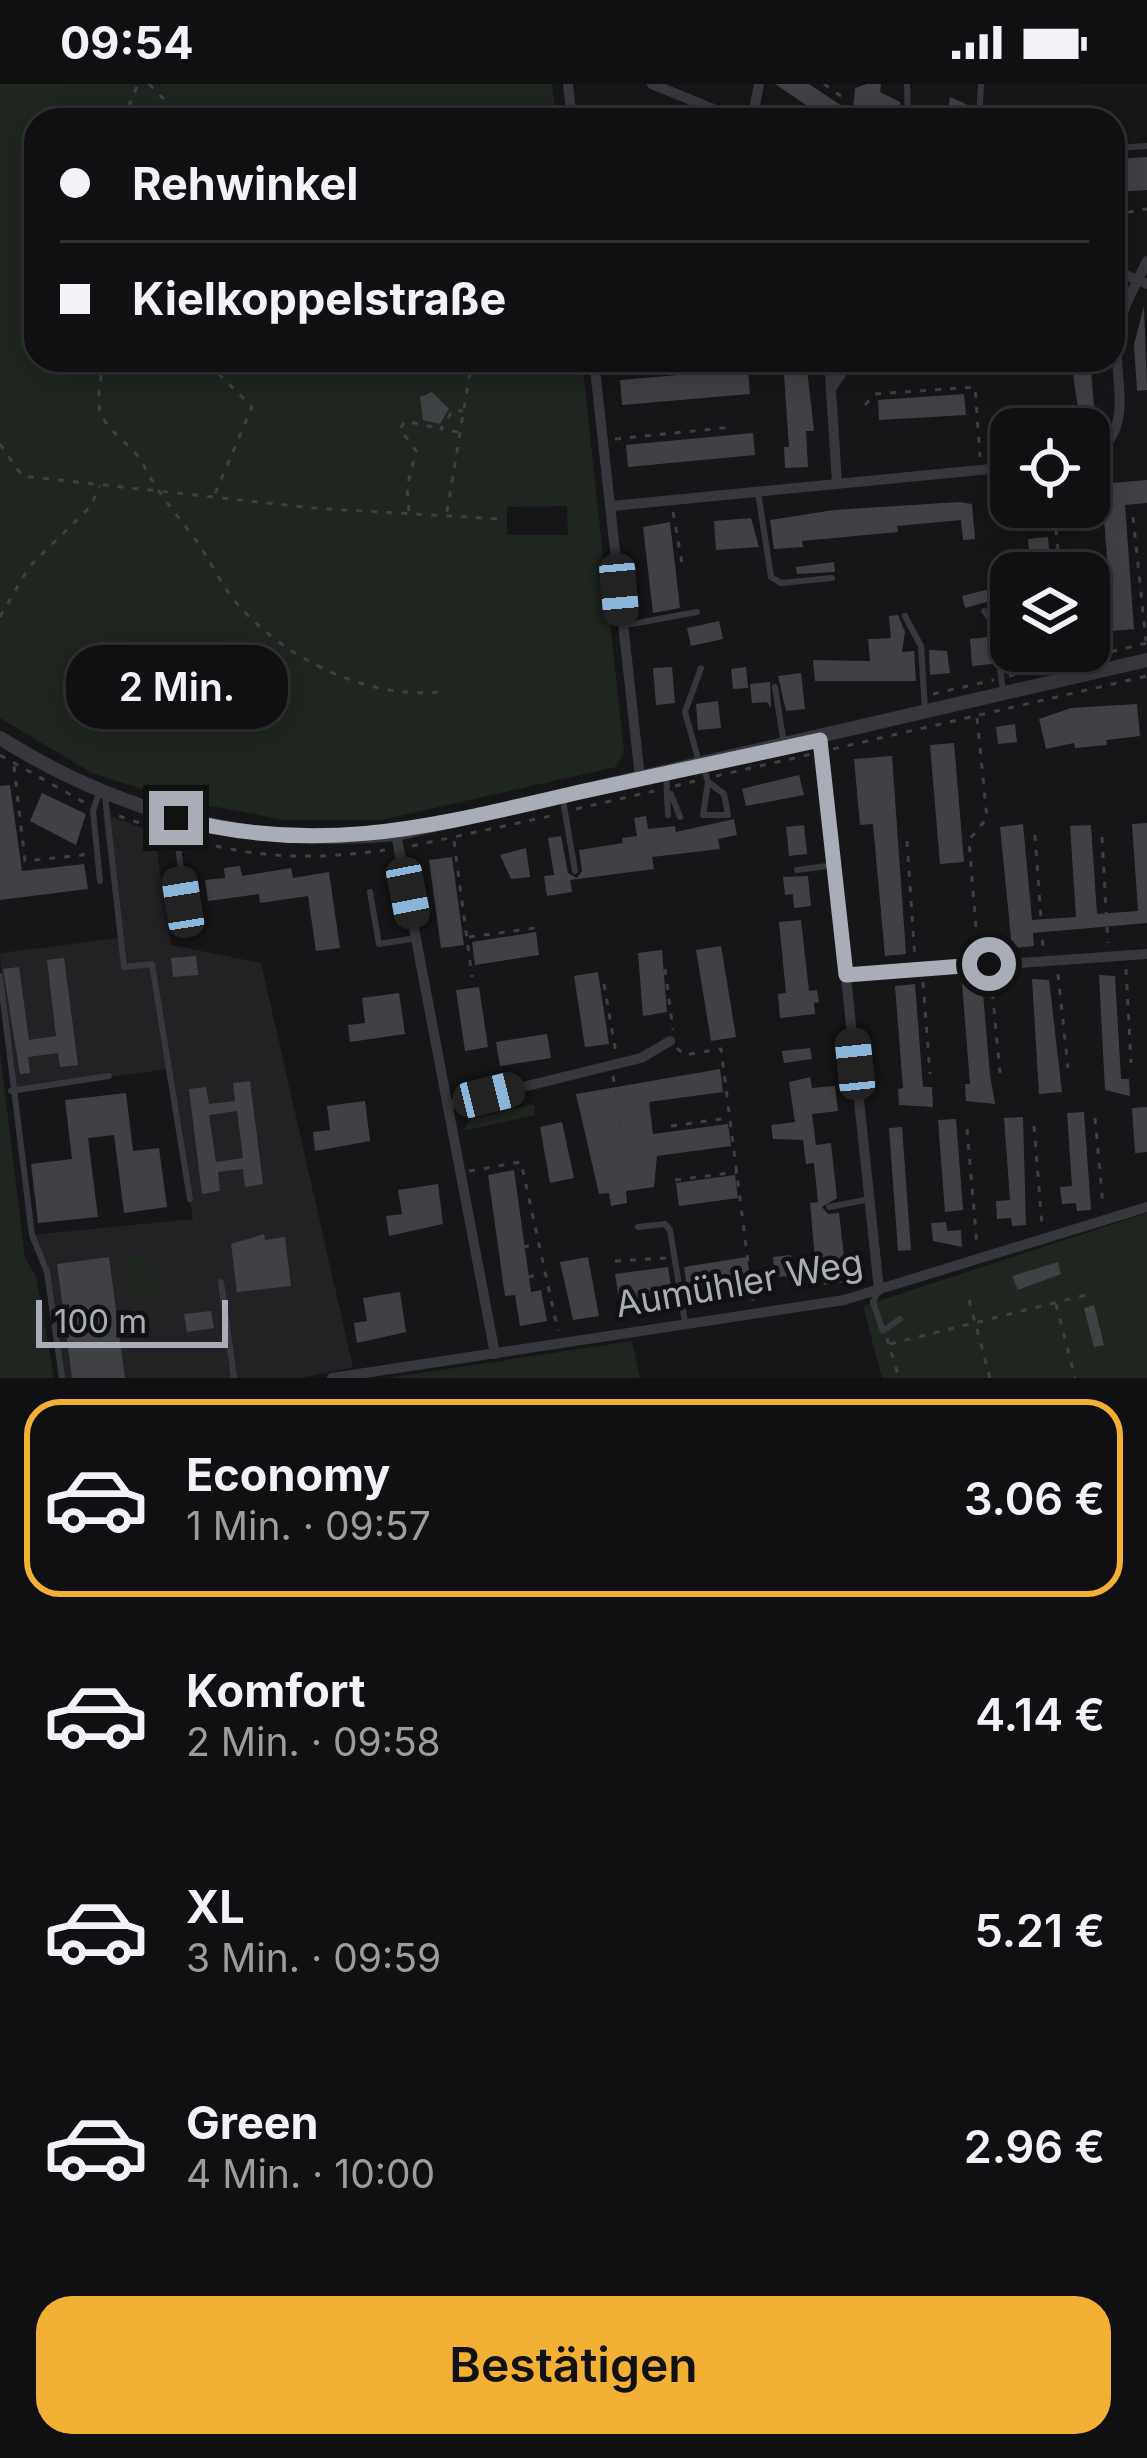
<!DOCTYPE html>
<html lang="de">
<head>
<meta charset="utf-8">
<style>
	:root { --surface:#101012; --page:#1e1e20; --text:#f1f3f6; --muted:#9c9d9f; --line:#303032; --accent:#f2b134 }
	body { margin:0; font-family:Inter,sans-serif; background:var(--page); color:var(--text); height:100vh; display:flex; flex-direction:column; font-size:45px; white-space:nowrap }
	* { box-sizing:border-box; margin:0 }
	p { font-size:39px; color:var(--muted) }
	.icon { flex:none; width:66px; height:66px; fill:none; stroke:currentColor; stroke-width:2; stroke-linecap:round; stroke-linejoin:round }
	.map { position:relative; height:1294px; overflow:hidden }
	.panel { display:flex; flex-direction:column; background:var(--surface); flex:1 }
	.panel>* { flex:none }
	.guide { position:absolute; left:24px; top:24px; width:1101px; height:264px; border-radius:36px; box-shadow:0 6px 30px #0003,0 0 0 3px var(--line); display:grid; align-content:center; height:264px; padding:0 36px; background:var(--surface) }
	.controls { position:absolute; left:990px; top:324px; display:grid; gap:24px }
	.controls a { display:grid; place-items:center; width:120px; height:120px; border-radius:24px; background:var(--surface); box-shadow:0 6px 30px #0003,0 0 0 3px var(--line); font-size:60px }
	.scale { position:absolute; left:36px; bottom:30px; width:192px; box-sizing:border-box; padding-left:12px; border:6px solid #a8adb8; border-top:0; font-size:33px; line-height:42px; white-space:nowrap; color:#a8adb8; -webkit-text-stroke:9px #111113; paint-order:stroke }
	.end { position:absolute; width:54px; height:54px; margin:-27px; border:15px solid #a8adb8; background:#111; box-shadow:0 0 0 6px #111 }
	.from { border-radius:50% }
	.bubble { position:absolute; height:84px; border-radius:36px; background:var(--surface); box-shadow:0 6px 30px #0003,0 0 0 3px var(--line); font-size:39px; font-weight:600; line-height:84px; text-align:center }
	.car { position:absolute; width:36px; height:72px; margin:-36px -18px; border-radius:15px; box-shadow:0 0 9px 3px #0007; background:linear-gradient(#222 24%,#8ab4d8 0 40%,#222 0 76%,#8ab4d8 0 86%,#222 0) }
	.guide b { display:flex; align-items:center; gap:42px; height:114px; font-size:45px }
	.guide b+b { border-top:3px solid var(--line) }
	.guide i { width:30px; height:30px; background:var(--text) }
	ul { padding:21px 0 0; list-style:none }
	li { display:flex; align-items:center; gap:36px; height:198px; margin:0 24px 18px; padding:0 12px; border:6px solid transparent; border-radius:36px }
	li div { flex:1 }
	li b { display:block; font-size:45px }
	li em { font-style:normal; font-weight:600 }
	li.on { border-color:var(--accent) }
	li>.icon { width:108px; height:108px; stroke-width:1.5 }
	.action { display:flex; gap:24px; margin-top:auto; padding:24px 36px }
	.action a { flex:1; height:138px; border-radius:36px; background:var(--accent); color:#111; font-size:48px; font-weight:600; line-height:138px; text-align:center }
	.status { display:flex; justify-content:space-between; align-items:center; height:84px; padding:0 60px; background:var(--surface); direction:ltr }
	.status svg { height:33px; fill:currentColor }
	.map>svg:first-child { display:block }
</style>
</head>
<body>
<div class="status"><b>09:54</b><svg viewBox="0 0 49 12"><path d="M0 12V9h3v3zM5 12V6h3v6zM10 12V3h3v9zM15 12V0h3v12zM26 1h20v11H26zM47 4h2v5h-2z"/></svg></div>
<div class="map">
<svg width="1147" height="1294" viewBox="0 0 1147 1294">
	<rect width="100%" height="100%" fill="#161618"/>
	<path fill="#222225" d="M103,730L154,748L171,861L261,879L353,1283L301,1294H62L47,1188L32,1151L193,1135L169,985L11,1007L0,869L119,854Z"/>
	<g fill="#1e261f" fill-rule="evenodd">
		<path d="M0,0H552L556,36H36V276H582L624,668L616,683L381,736H285L170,714L92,689L0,634ZM567,422L568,451H507V423Z"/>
		<path d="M0,967L25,1174L36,1192L54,1294H0Z"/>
		<path d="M534,1020L535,1031L463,1047L470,1035Z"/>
		<path d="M1147,1129V1294H882L863,1222Z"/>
		<path d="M153,1171L159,1215L133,1219L127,1175Z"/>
		<path d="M632,1257L640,1294H387Z"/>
	</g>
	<g fill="#404145" fill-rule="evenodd">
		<path d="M775,0H809L842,22L828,36Z"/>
		<path d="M867,0H881L880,8L900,18L901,36H852L855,4Z"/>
		<path d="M950,13L968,21L972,36H915L919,23L948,26Z"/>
		<path d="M624,22L625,36H603L602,24Z"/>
		<path d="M1147,73V106L1118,108L1116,75Z"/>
		<path d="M1144,222L1147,306L1137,307L1134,261Z"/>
		<path d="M806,276L814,347H806L808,383L785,384L784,363H789L783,277Z"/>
		<path d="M1071,276H1090L1096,345H1081Z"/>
		<path d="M748,285L750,310L622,321L620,296Z"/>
		<path d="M432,308L449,325L440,340L423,336L420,313Z"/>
		<path d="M964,310L966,331L879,336L878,316Z"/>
		<path d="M753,349L755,371L628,383L626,361Z"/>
		<path d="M1147,396V419L1125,421L1134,545L1113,547L1103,423L1089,424V401Z"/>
		<path d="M959,418L972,420L975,455L963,456L961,436L897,442L898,448L802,457L803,463L774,465L770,436L834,426Z"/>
		<path d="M751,434L759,463L716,466L714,437Z"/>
		<path d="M670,438L680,524L653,529L643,443Z"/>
		<path d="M1048,453L1051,489H1031L1028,455Z"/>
		<path d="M834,478L835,488L797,490L796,483Z"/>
		<path d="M994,504L997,515L965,524L962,512Z"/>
		<path d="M898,531L905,548L902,568L914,567L916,597H815L813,576L870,577L868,555L891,554L889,532Z"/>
		<path d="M719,537L723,555L691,562L687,544Z"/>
		<path d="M988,553L992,580L972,582L970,555Z"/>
		<path d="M929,566L947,567L950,589L930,591Z"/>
		<path d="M672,583L675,619L656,621L653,584Z"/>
		<path d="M746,583L748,604L733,605L731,585Z"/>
		<path d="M801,589L805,625L786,627L778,592Z"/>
		<path d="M770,598L771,624L767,618L752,619L750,600Z"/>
		<path d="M718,617L721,644L698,646L696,620Z"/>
		<path d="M1137,620L1140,652L1106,656L1107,661L1075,664L1074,659L1046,665L1039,635L1071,624Z"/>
		<path d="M1015,640L1017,658L998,660L996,643Z"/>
		<path d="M954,659L964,778L940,780L930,661Z"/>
		<path d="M892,672L906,870L885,872L873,740L860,741L854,675Z"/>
		<path d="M799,691L804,711L746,722L742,705Z"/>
		<path d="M10,701L22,787L84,780L88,805L0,816V702Z"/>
		<path d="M42,709L86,730L76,761L30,737Z"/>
		<path d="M646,732L648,745L675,742L676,748L734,735L737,751L718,755L720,765L652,773L654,785L570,796L572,808L547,812L544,792L554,791L548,754L561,752L568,789L577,794L582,787L579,766L623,759L622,754L637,752L634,734Z"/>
		<path d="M1147,739V839L1033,849L1034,862L1012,864L1000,743L1023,740L1032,836L1076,833L1070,742L1091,741L1097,830L1138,827L1132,740Z"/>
		<path d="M804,741L807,770L789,772L786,743Z"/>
		<path d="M526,764L530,793L511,795L500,771Z"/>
		<path d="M452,773L464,861L441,864L429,776Z"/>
		<path d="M240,782L242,792L291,784L293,794L329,788L340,864L316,867L308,812L260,819L259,810L208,817L205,796L225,794L224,784Z"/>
		<path d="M808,792L811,822L794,824L793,810L785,811L783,793Z"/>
		<path d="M801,836L809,907L817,906L819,918L814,919L815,930L780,934L778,910L786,909L779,838Z"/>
		<path d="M536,848L539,871L475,881L472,858Z"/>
		<path d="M721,862L736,953L711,957L696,866Z"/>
		<path d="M662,866L667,928L643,932L638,869Z"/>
		<path d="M196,872L198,891L173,893L171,874Z"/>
		<path d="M64,874L78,981L60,983L58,969L28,973L30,989L20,990L3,885L19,883L29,956L56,952L47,876Z"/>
		<path d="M598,888L609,960L585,963L574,892Z"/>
		<path d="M1099,891L1115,892L1121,995H1129L1130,1012L1105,1006Z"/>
		<path d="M1032,895L1049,896L1062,1008L1039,1010Z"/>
		<path d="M982,898L990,991L995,1020L966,1017L965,1000H970L962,899Z"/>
		<path d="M915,900L923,1003H932L933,1023L899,1021L898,1005L903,1004L895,902Z"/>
		<path d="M479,903L488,963L465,967L456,906Z"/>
		<path d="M399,909L405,950L350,958L348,941L365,939L362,914Z"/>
		<path d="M547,950L551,974L500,982L496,958Z"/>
		<path d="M810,964L812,975L784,979L782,967Z"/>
		<path d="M720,985L723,1008L649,1018L653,1050L728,1040L731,1062L657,1072L654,1103L626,1107L627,1119L611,1122L609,1109L599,1110L576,1010Z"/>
		<path d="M810,993L812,1004L835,1002L838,1027L812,1030L816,1061L831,1059L837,1114L822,1123L828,1130L839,1129L847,1198L824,1201L821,1173L815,1174L810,1119L818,1118L814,1079L806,1080L803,1056L773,1055L771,1041L795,1038L789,998Z"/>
		<path d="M250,997L263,1100L245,1103L243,1085L218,1088L220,1107L202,1110L189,1005L206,1003L209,1020L235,1017L233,999ZM237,1027L243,1074L216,1078L209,1031Z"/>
		<path d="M126,1009L133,1067L159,1064L167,1123L124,1129L114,1051L88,1054L98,1133L38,1139L31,1080L72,1075L65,1016Z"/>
		<path d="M365,1017L370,1057L315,1067L313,1048L330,1046L327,1022Z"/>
		<path d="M1147,1023V1068L1135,1069L1132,1024Z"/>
		<path d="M1084,1028L1091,1126L1077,1127L1076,1119L1062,1120L1060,1103L1072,1102L1067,1029Z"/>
		<path d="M1023,1033L1026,1141L1012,1142L1011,1134L997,1135L996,1117L1010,1116L1004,1034Z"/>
		<path d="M956,1035L963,1126L945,1128L938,1036Z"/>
		<path d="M562,1038L574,1094L550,1099L540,1043Z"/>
		<path d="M902,1043L911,1166L898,1167L889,1044Z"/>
		<path d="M514,1086L531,1208L541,1206L547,1237L520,1242L515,1211L505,1212L488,1091Z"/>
		<path d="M735,1091L738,1114L679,1122L676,1099Z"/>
		<path d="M438,1100L443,1140L389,1152L386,1132L402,1130L398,1106Z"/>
		<path d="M946,1138L947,1147L961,1146L962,1163L933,1157L931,1139Z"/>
		<path d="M264,1150L265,1156L285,1153L291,1202L237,1208L231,1160Z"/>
		<path d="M791,1171L793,1192L775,1193L773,1173Z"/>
		<path d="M109,1173L125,1294H72L57,1180Z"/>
		<path d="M588,1173L599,1232L573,1236L560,1178Z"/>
		<path d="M747,1173L751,1198L688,1209L684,1183Z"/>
		<path d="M1058,1178L1061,1190L1018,1206L1012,1192Z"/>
		<path d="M668,1183L673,1213L619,1215L615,1190Z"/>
		<path d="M400,1208L406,1248L357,1259L354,1239L367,1237L363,1214Z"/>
		<path d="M1094,1221L1104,1261L1094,1263L1084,1224Z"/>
		<path d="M211,1227L214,1244L187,1248L184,1230Z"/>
	</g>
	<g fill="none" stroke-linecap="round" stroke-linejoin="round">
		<g stroke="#3d3f44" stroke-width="3" stroke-dasharray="6 9" stroke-linecap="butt">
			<path d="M149,0L184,36"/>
			<path d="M824,0L842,13"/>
			<path d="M123,36L138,0"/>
			<path d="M1113,131L1147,125"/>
			<path d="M102,276C103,291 97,308 99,322C103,347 132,359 143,380C160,412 173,426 195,455C211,477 222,504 241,524C288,576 368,615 438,608"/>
			<path d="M212,276L220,291L252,323L214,412"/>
			<path d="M550,276L580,278"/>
			<path d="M610,289L734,277"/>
			<path d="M865,321L875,310L975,303L980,373"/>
			<path d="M458,348L441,345L453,326L463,327"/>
			<path d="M615,355L733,343"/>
			<path d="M0,360L22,392L313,424L500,435"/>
			<path d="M409,427L407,403L416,367L400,345L405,337L441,345"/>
			<path d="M447,428L472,276"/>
			<path d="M673,428L683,485"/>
			<path d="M1133,433L1146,557"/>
			<path d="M1056,445L1060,489"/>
			<path d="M0,533L29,483L90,423L100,402"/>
			<path d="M1009,592L1147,559"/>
			<path d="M933,610L994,596"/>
			<path d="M977,634L987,734L969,756L978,869"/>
			<path d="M833,665L1147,592"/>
			<path d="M0,671L87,720"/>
			<path d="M14,682L25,777L83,771L87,762"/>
			<path d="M716,692L812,670"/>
			<path d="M675,702L695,697"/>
			<path d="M576,725L654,707"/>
			<path d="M119,732L167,748"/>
			<path d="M1035,751L1043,863"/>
			<path d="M1102,753L1108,859"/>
			<path d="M187,754C254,775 316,776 385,766"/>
			<path d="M454,757L472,893"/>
			<path d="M907,757L915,875"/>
			<path d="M412,762L555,731"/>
			<path d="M469,853L535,844"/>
			<path d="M665,885L673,946"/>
			<path d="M1126,885L1131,979"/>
			<path d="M1058,890L1068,984"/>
			<path d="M991,894L1000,989"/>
			<path d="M923,898L930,990"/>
			<path d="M604,900L616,969"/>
			<path d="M677,964L684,971L721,965L753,1217"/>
			<path d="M613,992L630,1097"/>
			<path d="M1095,1034L1103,1122"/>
			<path d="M671,1042L728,1034"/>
			<path d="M1034,1042L1042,1141"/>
			<path d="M967,1045L977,1161"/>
			<path d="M469,1087L521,1078L558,1247"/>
			<path d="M675,1096L738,1088"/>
			<path d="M523,1163L537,1160"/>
			<path d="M615,1177L668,1174"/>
			<path d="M528,1193L543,1190"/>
			<path d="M969,1216L990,1294"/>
			<path d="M1056,1220L1075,1294"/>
			<path d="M887,1254L899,1294"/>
			<path d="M890,1260L1094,1209"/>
		</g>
		<g stroke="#37383d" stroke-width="6">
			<path d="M907,0L908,36"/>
			<path d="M979,36L981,0"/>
			<path d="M1114,64L1147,62"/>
			<path d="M758,408L771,493L781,499L832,494"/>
			<path d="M984,527L994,539L1003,607"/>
			<path d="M905,532L921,562L925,626"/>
			<path d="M626,541L697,528"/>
			<path d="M775,603L784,660"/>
			<path d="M699,678L685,628L701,584"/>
			<path d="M703,681L708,698L703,731H728L724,710L708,698"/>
			<path d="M666,689L668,731"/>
			<path d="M99,709L93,727L100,797"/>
			<path d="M671,710L680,733"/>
			<path d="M105,712L124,883L152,880L190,1115"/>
			<path d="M563,716L575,787"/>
			<path d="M175,734L188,850"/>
			<path d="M797,786L834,781"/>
			<path d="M370,808L379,860L417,854"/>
			<path d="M0,892L32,1151L47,1188L62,1294"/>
			<path d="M11,1007L109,992"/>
			<path d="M829,1123L870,1115"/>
			<path d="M638,1143L665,1140L670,1146L685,1238"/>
			<path d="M221,1198L234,1294"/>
			<path d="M877,1209L873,1218L883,1247L900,1235"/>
		</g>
		<g stroke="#37383d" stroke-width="10">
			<path d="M568,0L572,36"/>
			<path d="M652,0L740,36"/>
			<path d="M752,36L759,0"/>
			<path d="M1113,186L1147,200"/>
			<path d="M594,276L640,694"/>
			<path d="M829,276L837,399"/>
			<path d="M832,303L851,276"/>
			<path d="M1089,374C1139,344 1111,296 1118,250C1121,225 1136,200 1147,177"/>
			<path d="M612,422L1011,383"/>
			<path d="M821,656L879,1206"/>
			<path d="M396,750L495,1270"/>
			<path d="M846,891L1147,870"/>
			<path d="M449,1021L641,974L670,957"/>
			<path d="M332,1294L844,1216L1147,1123"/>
		</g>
		<path stroke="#37383d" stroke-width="14" d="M0,654C122,731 252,764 396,750L1147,576"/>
	</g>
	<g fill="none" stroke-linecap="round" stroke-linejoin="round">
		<path stroke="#a8adb8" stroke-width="15" d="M176,734C322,773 436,741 580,708C660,690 740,674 820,656L846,891L989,880"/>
	</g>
	<g text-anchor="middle" stroke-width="9" stroke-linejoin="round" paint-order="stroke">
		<g font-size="36" fill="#a8adb8" stroke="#111113">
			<text transform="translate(739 1199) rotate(-10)" y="13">Aumühler Weg</text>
		</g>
	</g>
</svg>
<div class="controls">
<a><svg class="icon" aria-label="locate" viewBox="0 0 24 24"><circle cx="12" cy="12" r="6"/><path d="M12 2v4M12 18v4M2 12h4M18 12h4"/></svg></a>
<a><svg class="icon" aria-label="layers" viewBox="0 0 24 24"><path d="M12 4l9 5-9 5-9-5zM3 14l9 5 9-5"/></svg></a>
</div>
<div class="scale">100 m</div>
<i class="end from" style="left:989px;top:880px"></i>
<i class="end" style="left:176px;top:734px"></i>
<div class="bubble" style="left:66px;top:561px;width:222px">2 Min.</div>
<i class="car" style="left:619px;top:506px;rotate:175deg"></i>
<i class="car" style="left:408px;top:809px;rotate:169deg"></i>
<i class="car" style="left:183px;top:818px;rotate:351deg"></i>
<i class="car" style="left:855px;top:980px;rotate:354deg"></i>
<i class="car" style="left:489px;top:1011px;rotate:76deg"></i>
<div class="guide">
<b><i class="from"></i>Rehwinkel</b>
<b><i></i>Kielkoppelstraße</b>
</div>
</div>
<section class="panel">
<ul>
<li class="on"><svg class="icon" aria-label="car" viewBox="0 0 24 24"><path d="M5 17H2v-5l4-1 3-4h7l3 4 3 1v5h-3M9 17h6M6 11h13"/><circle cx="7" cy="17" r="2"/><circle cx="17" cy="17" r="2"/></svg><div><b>Economy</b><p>1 Min. · 09:57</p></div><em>3.06 €</em></li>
<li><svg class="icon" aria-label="car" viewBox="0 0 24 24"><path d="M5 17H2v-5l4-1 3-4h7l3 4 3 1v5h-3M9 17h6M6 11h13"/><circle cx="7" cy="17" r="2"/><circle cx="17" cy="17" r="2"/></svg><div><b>Komfort</b><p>2 Min. · 09:58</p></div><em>4.14 €</em></li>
<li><svg class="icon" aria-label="car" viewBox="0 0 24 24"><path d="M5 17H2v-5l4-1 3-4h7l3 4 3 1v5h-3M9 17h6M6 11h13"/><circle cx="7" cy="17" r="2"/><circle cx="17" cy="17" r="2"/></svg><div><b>XL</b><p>3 Min. · 09:59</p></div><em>5.21 €</em></li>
<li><svg class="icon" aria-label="car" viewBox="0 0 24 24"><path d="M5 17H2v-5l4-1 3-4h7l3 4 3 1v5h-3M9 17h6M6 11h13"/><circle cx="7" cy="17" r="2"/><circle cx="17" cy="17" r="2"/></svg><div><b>Green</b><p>4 Min. · 10:00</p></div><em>2.96 €</em></li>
</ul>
<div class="action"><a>Bestätigen</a></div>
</section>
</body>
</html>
